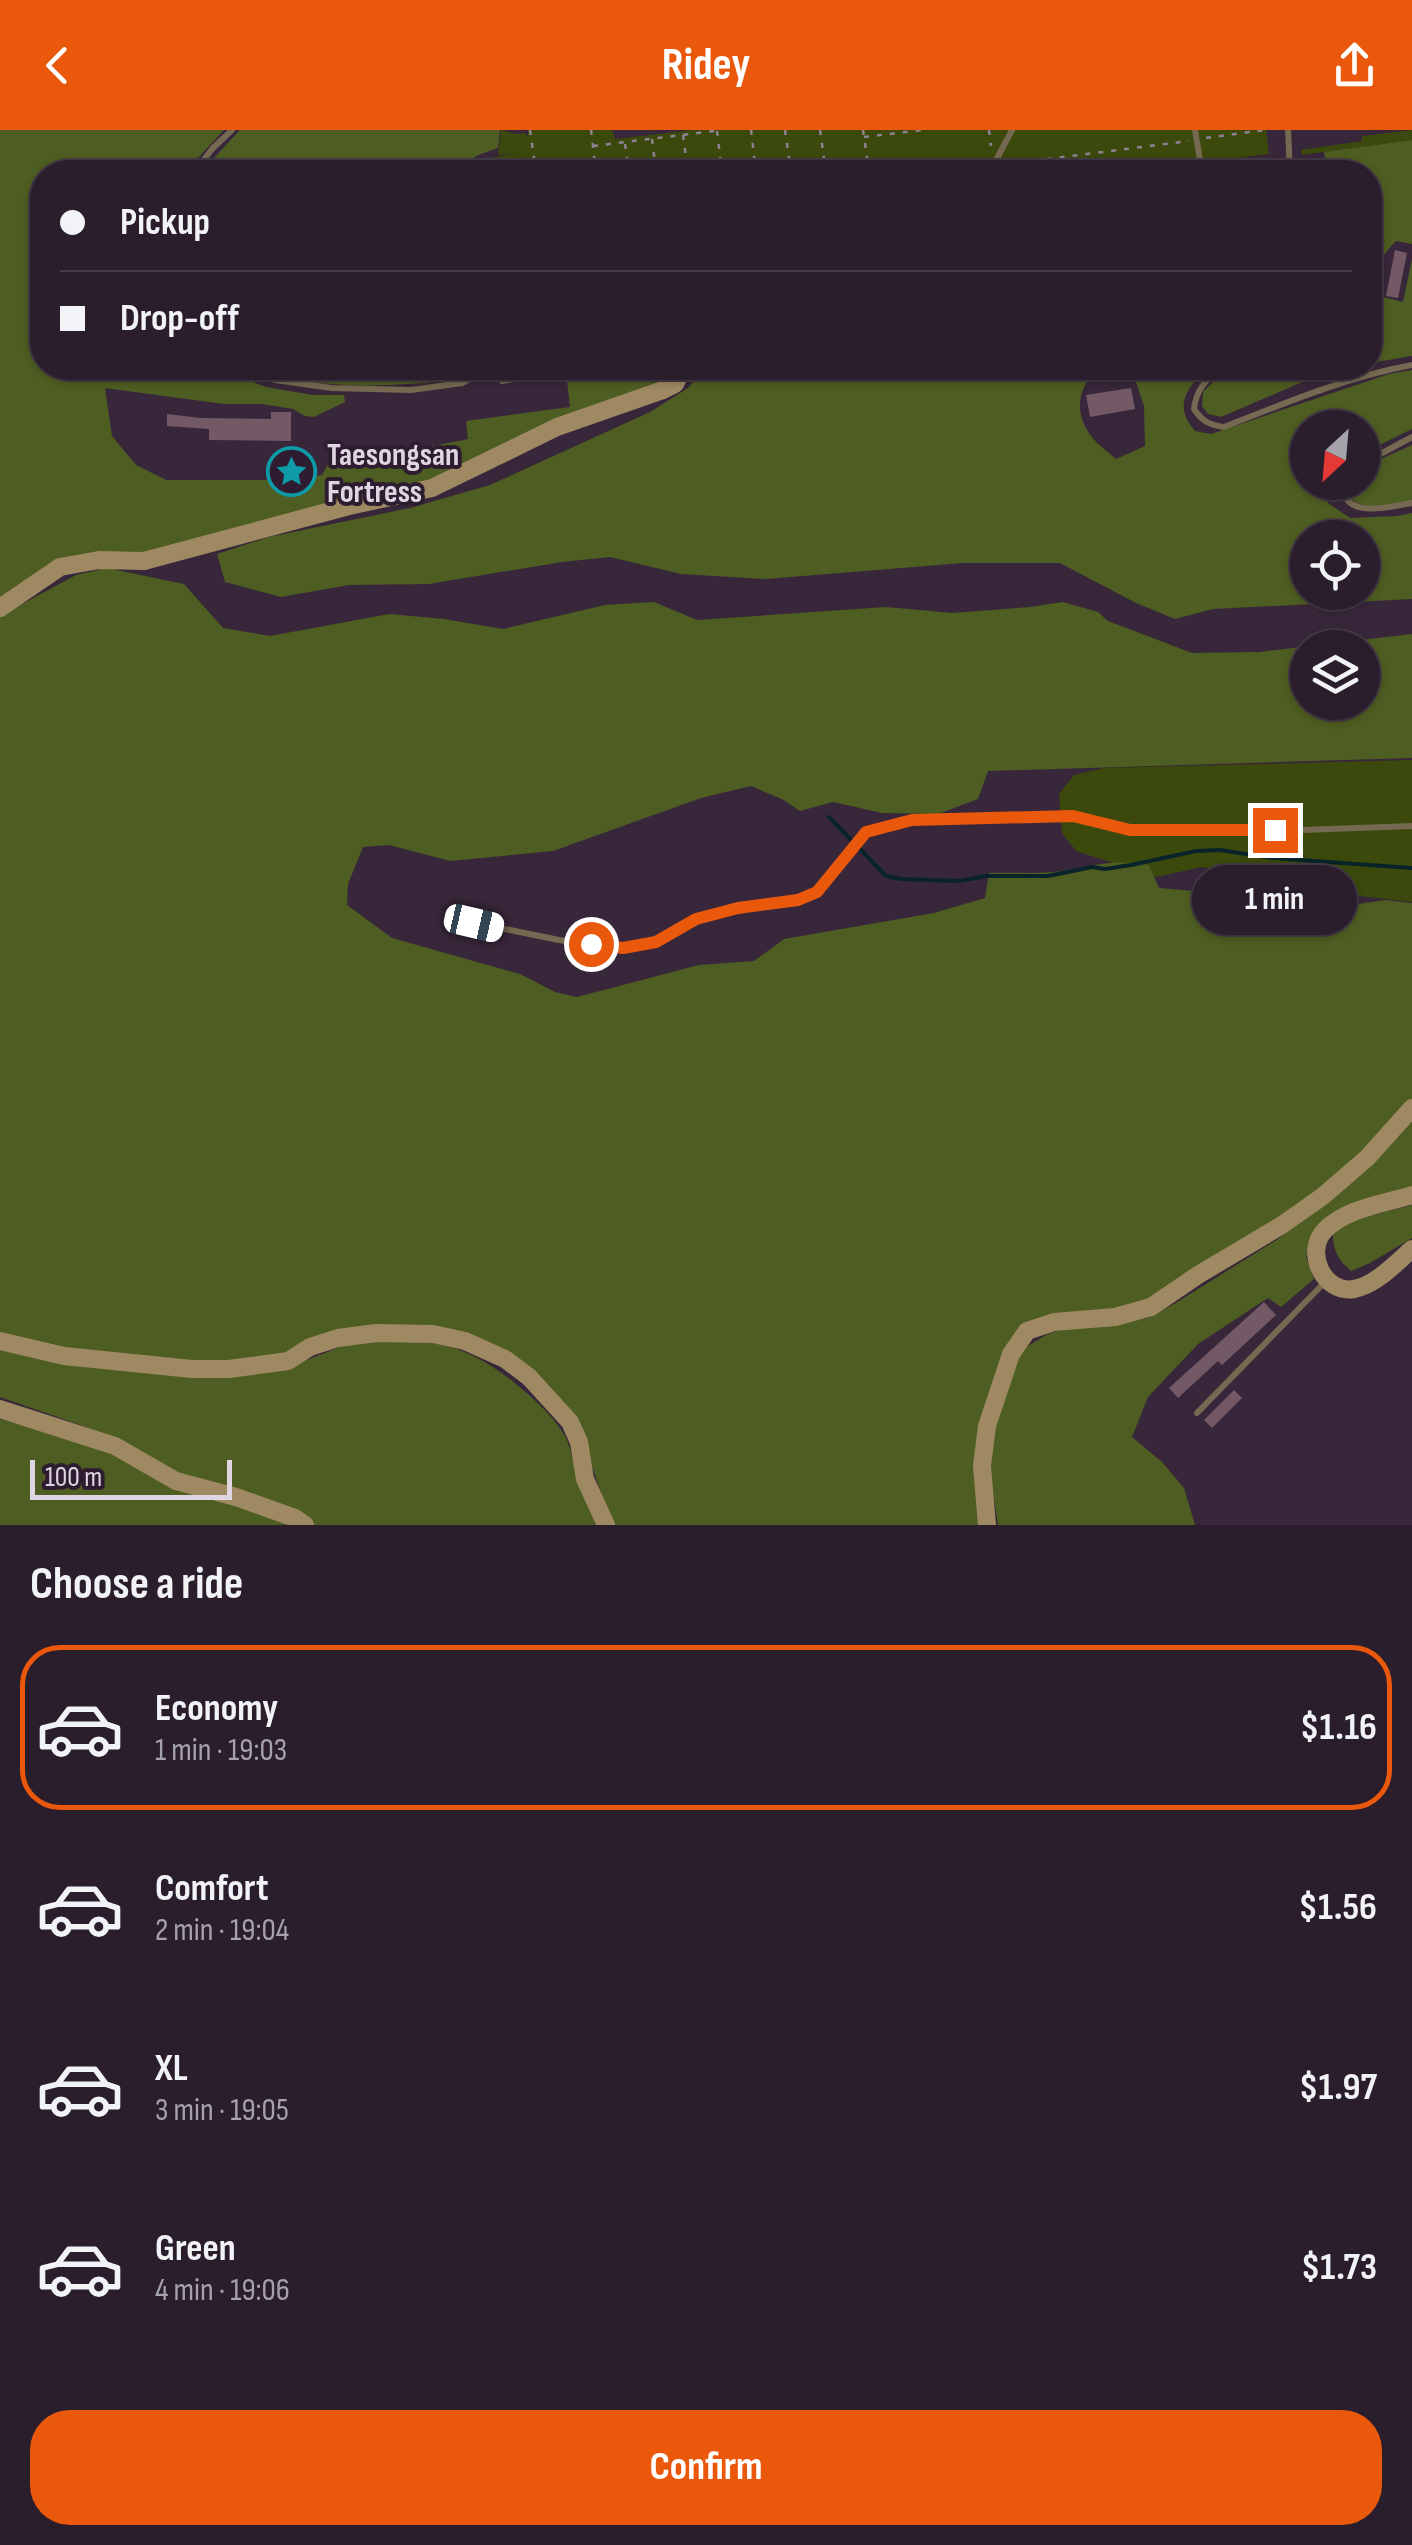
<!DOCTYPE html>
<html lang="en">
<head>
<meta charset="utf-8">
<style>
	:root { --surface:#2a1d2c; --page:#362a38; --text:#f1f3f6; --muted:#a5a2a9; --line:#463b48; --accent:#ea580c }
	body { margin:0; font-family:"Sofia Sans Condensed",sans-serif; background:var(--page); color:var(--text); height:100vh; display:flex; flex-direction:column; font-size:38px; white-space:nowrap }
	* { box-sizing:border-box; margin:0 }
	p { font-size:32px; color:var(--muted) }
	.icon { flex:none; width:55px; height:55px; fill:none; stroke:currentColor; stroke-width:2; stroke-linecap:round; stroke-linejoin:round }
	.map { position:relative; height:1395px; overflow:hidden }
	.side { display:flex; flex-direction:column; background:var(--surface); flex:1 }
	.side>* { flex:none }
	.top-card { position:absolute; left:30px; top:30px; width:1352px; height:220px; border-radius:40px; box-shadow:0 2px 8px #0004,0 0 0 2px var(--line); display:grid; align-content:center; height:220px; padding:0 30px; background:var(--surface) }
	.needle { width:65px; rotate:206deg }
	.controls { position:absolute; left:1290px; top:280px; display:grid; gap:20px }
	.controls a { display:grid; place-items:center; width:90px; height:90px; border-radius:50%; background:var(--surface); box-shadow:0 2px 8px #0004,0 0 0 2px var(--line); font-size:50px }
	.scale { position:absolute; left:30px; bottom:25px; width:202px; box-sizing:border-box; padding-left:10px; border:5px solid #e0d5e2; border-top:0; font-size:28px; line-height:35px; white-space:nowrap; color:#e0d5e2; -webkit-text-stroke:8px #2e1d30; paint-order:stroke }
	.end { position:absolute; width:45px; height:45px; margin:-22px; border:12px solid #ea580c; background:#fff; box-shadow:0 0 0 5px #fff }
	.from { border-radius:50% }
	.bubble { position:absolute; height:70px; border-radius:35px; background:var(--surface); box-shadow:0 2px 8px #0004,0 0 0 2px var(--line); font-size:32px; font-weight:700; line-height:70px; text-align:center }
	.car { position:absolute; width:30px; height:60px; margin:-30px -15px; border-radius:12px; box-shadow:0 0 8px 2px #0007; background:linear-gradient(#fff 24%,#345 0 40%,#fff 0 76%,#345 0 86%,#fff 0) }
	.top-card b { display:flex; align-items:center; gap:35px; height:95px; font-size:38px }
	.top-card b+b { border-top:2px solid var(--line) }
	.top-card i { width:25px; height:25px; background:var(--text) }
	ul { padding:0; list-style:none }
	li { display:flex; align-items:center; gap:30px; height:165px; margin:0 20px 15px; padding:0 10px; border:5px solid transparent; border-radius:40px }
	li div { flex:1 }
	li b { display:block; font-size:38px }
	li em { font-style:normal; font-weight:700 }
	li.on { border-color:var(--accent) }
	li>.icon { width:90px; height:90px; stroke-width:1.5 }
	h2 { padding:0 30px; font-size:45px; line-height:120px }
	.action { display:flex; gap:20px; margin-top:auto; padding:20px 30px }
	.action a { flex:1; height:115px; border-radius:40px; background:var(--accent); color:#fff; font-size:40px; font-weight:700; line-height:115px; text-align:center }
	header { display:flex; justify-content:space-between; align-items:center; height:130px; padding:0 30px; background:var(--accent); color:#fff; font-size:45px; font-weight:700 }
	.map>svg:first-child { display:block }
</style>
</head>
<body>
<header><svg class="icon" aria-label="back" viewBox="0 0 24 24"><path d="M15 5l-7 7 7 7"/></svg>Ridey<svg class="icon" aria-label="share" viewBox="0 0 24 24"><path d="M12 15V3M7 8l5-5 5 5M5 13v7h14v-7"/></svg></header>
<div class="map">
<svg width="1412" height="1395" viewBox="0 0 1412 1395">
	<rect width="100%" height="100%" fill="#38273a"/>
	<g fill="#3b490c">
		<path d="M501,0L517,4L526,3L528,8V0H612L615,9L692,0H1266L1269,24L1206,32L1207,42H472L480,30L516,23L498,25Z"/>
		<path d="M1412,0V10L1302,25L1301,20L1362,11V6Z"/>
		<path d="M1412,630V772L1342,764L1202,737L1156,747L1076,721L1062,703L1059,664L1074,645L1104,638Z"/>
	</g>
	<g fill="#4e5d21" fill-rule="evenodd">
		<path d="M0,0H224L198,28L188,42H42V238H215L266,257L313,265H344L345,272L314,287L305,286L293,279L262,274H224L105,258L112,306L136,335L166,350H284L322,345L333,326L386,323L417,329L433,316L468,309L466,291L570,277L567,250L639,238H667L672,246L664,254L436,351L153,424L77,425L0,469Z"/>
		<path d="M240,0H500L498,18L476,26L461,42H201Z"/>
		<path d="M1412,10V114L1396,111C1386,120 1382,131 1370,138V42H1327L1324,22Z"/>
		<path d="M1412,129V226L1370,233V147C1382,149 1381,157 1383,167L1403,172Z"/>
		<path d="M253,238H461L454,250C389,257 315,261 253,238Z"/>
		<path d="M704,238H1098C1078,258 1073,281 1091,306C1097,314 1108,322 1116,329L1145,316L1144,276L1135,249L1114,238H1208C1186,258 1173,276 1195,301L1211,304L1389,244L1412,240V299L1363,323L1362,298H1308V352L1328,353V373L1350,388L1397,386L1412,383V469L1213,479L1175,489L1136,473L1060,433H963L766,449L681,444L610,427L562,432L429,454L349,455L281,467L225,452L217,424L269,407L410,378L490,355L650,282L688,258ZM1308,408H1362V462H1308Z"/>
		<path d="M1227,238H1351L1307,250L1221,287L1208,284L1202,276L1203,262Z"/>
		<path d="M1412,315V372C1387,376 1362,384 1345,362L1349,353L1362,352L1363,337Z"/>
		<path d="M107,438L184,454L223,498L270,506L389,484L444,489L503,499L605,475L654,472L697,490L886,477L953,483L1030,477L1063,472L1098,482L1108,491L1192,523L1259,522L1412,504V628L988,641L978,669L938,684L882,683L833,672L800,681L784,670L751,656L701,668L553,721L450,731L389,715L363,717L348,754L347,775L392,808L520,844L555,862L577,867L699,835L754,831L784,809L934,783L985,768L989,743C1010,742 1032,744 1054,742C1087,738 1116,727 1149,735L1159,758L1217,763L1320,780L1385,770L1412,773V970L1384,1002L1320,1062L1142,1174L1021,1196L1004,1219L981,1395H612L580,1301L476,1209L423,1195L384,1196L278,1226L215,1232L105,1225L0,1207V486L76,445ZM1308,518H1362V572H1308Z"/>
		<path d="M1412,990V1058L1312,1105L1306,1127L1314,1149L1281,1177L1268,1168L1198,1214L1148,1267L1132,1307L1162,1332L1184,1358L1195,1395H998L989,1336L991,1297L1018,1226L1028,1216L1046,1205L1068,1197H1100L1147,1188L1174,1174L1278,1109L1336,1066Z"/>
		<path d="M1412,1075V1108L1370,1133L1351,1141C1338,1130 1332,1119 1333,1101L1358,1089Z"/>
		<path d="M379,1208C447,1210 478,1220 529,1265C543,1278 555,1289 565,1306C572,1320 574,1336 579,1351C583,1366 590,1381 596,1395H313L179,1344L125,1314L83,1296L0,1267V1220L80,1236L294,1235L345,1215Z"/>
		<path d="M0,1289L100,1316L288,1395H0Z"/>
	</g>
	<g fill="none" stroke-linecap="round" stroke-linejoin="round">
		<path stroke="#08232a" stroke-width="4" d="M829,687L886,746L901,749L959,751L986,746H1048L1092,737L1105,739L1131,735L1196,721L1220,720L1272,728L1412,738"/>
	</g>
	<g fill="#735866">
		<path d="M1395,120L1407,123L1398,168L1386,166Z"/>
		<path d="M1131,258L1135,279L1090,287L1086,265Z"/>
		<path d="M271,282H291V311L209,310V299L167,296V284L200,288L271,289Z"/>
		<path d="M1264,1172L1276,1185L1222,1235L1218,1231L1178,1268L1169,1258Z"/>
		<path d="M1234,1260L1242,1268L1212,1298L1204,1290Z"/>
	</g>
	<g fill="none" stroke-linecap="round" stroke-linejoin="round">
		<g stroke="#908292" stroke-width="2.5" stroke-dasharray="5 8" stroke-linecap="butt">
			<path d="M530,0L536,42"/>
			<path d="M591,0L596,42"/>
			<path d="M751,0L756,42"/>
			<path d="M785,0L791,42"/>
			<path d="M820,0L826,42"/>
			<path d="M863,0L869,42"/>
			<path d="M989,0L991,16"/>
			<path d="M717,1L722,42"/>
			<path d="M683,5L688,42"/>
			<path d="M864,7L923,0"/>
			<path d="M1206,8L1264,0"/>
			<path d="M652,9L656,42"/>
			<path d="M625,14L629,42"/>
			<path d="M593,16L722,0"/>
			<path d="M1008,34L1189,11"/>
		</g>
		<g stroke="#766951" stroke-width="6">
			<path d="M1195,0L1202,42"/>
			<path d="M1288,0L1290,42"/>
			<path d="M194,42L213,18L232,0"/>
			<path d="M999,42L993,36L1012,0"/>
			<path d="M241,238L275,250L332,258L411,260L462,253L488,239"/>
			<path d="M1220,238C1206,250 1196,260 1194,279C1202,291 1209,295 1224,297C1285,273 1347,247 1412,235"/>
			<path d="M502,251L581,238"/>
			<path d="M1362,334L1412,307"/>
			<path d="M1343,352L1341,355C1346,390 1387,377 1412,373"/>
			<path d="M475,793L559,810L623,818L656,811L696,789L738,778L798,770L817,763L866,702L912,690L1073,686L1130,700L1275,701L1412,696"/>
			<path d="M1197,1283L1326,1151"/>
		</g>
		<g stroke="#9f8963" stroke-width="18">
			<path d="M0,478L60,437L99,430L144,431L349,376L432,358L557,297L663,260L675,254L683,238"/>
			<path d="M1412,1065C1383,1074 1347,1078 1325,1100C1304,1121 1323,1164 1354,1159C1376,1155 1396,1133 1412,1119"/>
			<path d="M0,1211L64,1226L192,1239H229L288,1231L310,1217L338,1208L376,1203L433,1204L465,1211L505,1229L529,1247L570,1292L579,1312L585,1349L606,1395"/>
			<path d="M0,1279L115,1316L176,1351L236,1367L295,1388L305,1395"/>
			<path d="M987,1395L982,1336L987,1296L1011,1224L1027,1201L1054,1192L1115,1187L1151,1177L1198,1145L1282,1095L1323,1066L1367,1028L1412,978"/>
		</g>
	</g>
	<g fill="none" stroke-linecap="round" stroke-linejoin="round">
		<path stroke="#ea580c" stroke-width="12" d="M591,814L623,818L656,812L696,789L738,778L798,770L817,762L866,702L912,690L1073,686L1130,700H1275"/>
	</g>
	<defs>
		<symbol id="sight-ring" viewBox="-11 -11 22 22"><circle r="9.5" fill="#2e1d30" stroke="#0f9aa8" stroke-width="1.5"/><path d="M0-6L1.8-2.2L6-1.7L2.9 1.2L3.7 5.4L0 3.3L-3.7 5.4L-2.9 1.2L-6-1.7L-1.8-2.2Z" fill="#0f9aa8"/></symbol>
	</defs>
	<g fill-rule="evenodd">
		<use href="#sight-ring" x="264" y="314" width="55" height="55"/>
	</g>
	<g text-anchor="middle" stroke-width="8" stroke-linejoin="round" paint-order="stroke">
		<g font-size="32" font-weight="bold" fill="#e0d5e2" stroke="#2e1d30" text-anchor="start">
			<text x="327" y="335">Taesongsan<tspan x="327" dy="37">Fortress</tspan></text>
		</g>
	</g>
</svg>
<div class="controls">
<a><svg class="needle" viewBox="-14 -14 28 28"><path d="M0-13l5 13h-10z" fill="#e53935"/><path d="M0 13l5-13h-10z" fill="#a5a2a9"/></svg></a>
<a><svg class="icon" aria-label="locate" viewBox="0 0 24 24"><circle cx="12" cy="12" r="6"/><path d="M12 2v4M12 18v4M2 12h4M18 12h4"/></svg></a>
<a><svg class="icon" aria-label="layers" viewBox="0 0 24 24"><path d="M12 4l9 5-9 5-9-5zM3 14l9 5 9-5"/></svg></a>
</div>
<div class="scale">100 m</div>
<i class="end from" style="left:591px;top:814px"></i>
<i class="end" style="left:1275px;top:700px"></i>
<div class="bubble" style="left:1192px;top:735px;width:165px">1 min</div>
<i class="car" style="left:474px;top:793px;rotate:103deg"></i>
<div class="top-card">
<b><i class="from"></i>Pickup</b>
<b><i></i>Drop-off</b>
</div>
</div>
<section class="side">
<h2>Choose a ride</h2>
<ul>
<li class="on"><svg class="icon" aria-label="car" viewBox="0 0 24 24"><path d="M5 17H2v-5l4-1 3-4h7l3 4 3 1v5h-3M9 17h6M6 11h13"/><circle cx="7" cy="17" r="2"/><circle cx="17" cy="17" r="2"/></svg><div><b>Economy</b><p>1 min · 19:03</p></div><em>$1.16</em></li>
<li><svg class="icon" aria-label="car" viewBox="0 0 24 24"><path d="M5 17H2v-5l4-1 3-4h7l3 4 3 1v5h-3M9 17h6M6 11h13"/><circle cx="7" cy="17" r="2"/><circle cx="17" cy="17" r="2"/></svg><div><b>Comfort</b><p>2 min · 19:04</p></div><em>$1.56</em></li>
<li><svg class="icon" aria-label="car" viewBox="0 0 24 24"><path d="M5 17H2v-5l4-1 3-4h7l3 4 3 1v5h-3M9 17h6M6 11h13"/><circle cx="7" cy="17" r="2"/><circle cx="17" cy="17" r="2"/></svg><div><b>XL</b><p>3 min · 19:05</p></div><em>$1.97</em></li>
<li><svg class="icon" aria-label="car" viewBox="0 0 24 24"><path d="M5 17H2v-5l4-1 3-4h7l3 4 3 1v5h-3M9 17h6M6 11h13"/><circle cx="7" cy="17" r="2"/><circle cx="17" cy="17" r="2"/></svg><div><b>Green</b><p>4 min · 19:06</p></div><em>$1.73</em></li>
</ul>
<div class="action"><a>Confirm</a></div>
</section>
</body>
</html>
